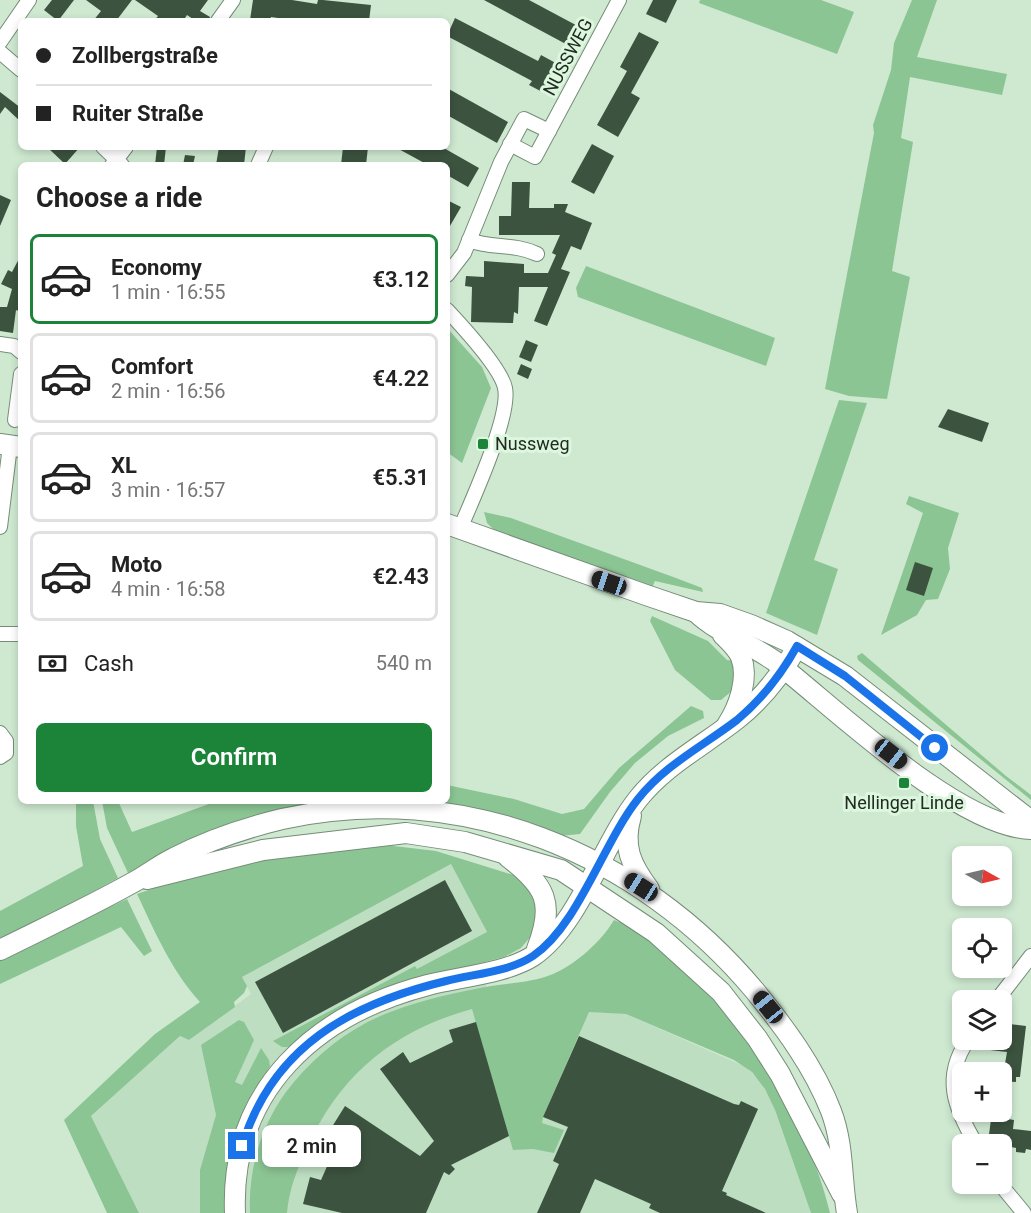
<!DOCTYPE html>
<html lang="en">
<head>
<meta charset="utf-8">
<style>
	:root { --surface:#fff; --page:#f6f6f6; --text:#222; --muted:#767676; --line:#e0e0e0; --accent:#1b8439 }
	body { margin:0; font-family:Roboto,sans-serif; background:var(--page); color:var(--text); height:100vh; display:flex; flex-direction:column; font-size:22px; white-space:nowrap }
	* { box-sizing:border-box; margin:0 }
	p { font-size:20px; color:var(--muted) }
	.icon { flex:none; width:33px; height:33px; fill:none; stroke:currentColor; stroke-width:2; stroke-linecap:round; stroke-linejoin:round }
	.map { position:relative; flex:1; overflow:hidden }
	.panel { position:absolute; left:18px; top:162px; width:432px; height:642px; display:flex; flex-direction:column; background:var(--surface); border-radius:9px; box-shadow:0 3px 9px #0003 }
	.panel>* { flex:none }
	.top-card { position:absolute; left:18px; top:18px; width:432px; height:132px; border-radius:9px; box-shadow:0 3px 9px #0003; display:grid; align-content:center; height:132px; padding:0 18px; background:var(--surface) }
	.needle { width:39px; rotate:98deg }
	.fabs { position:absolute; left:952px; top:846px; display:grid; gap:12px }
	.fabs a { display:grid; place-items:center; width:60px; height:60px; border-radius:9px; background:var(--surface); box-shadow:0 3px 9px #0003; font-size:30px }
	.end { position:absolute; width:27px; height:27px; margin:-14px; border:8px solid #1a73e8; background:#fff; box-shadow:0 0 0 3px #fff }
	.from { border-radius:50% }
	.bubble { position:absolute; height:42px; border-radius:9px; background:var(--surface); box-shadow:0 3px 9px #0003; font-size:20px; font-weight:600; line-height:42px; text-align:center }
	.car { position:absolute; width:18px; height:36px; margin:-18px -9px; border-radius:8px; box-shadow:0 0 4px 2px #0007; background:linear-gradient(#222 24%,#8ab4d8 0 40%,#222 0 76%,#8ab4d8 0 86%,#222 0) }
	.top-card b { display:flex; align-items:center; gap:21px; height:57px; font-size:22px }
	.top-card b+b { border-top:2px solid var(--line) }
	.top-card i { width:15px; height:15px; background:var(--text) }
	ul { padding:0; list-style:none }
	li { display:flex; align-items:center; gap:18px; height:90px; margin:0 12px 9px; padding:0 6px; border:3px solid var(--line); border-radius:9px }
	li div { flex:1 }
	li b { display:block; font-size:22px }
	li em { font-style:normal; font-weight:600 }
	li.on { border-color:var(--accent) }
	li>.icon { width:54px; height:54px; stroke-width:1.5 }
	h2 { padding:0 18px; font-size:27px; line-height:72px }
	.pay { display:flex; align-items:center; gap:15px; height:66px; padding:0 18px; font-size:22px }
	.pay p { margin-inline-start:auto }
	.cta { display:flex; gap:12px; margin-top:auto; padding:12px 18px }
	.cta a { flex:1; height:69px; border-radius:9px; background:var(--accent); color:#fff; font-size:24px; font-weight:600; line-height:69px; text-align:center }
	.map>svg:first-child { display:block }
</style>
</head>
<body>
<div class="map">
<svg width="1031" height="1213" viewBox="0 0 1031 1213">
	<rect width="100%" height="100%" fill="#cfe9d1"/>
	<path fill="#bedec2" d="M451,864L487,932L486,1003L626,1014L746,1067L760,1081L771,1099L811,1213H139L91,1116L180,1036L189,1040L251,994L242,977Z"/>
	<g fill="#8cc594">
		<path d="M700,0H821L854,12L837,54L699,3Z"/>
		<path d="M912,0H937L917,57L1007,74L1002,95L910,77L901,138L913,142L892,271L910,277L887,399L849,396L825,389L874,133L873,125L891,70L894,43Z"/>
		<path d="M586,266L775,338L766,366L578,297L576,288Z"/>
		<path d="M447,328L482,367L491,388L462,463L447,452Z"/>
		<path d="M839,400L867,403L814,560L838,569L817,635L766,613Z"/>
		<path d="M909,496L959,513L948,548L950,569L938,599L926,600L917,615L881,635L923,513L906,504Z"/>
		<path d="M484,512L511,518L676,578L702,588L703,592L655,581L652,588L495,531L487,523Z"/>
		<path d="M652,616L708,641L727,660L734,661L736,671L733,690L721,700H711L675,670L650,621Z"/>
		<path d="M862,653L1006,776L1031,795V800L858,660L857,656Z"/>
		<path d="M691,706L703,711L704,718L668,736L635,763L610,792L580,834L560,836L399,801H447V785L514,799L562,814L584,809L619,768Z"/>
		<path d="M76,801H93L100,839L118,878L0,942V911L83,866L76,826Z"/>
		<path d="M102,801H118L132,832L217,801H364L196,840L128,873L107,828Z"/>
		<path d="M377,844L436,851L520,877L532,889L539,912L533,934L521,948L504,957L457,969L315,1027L288,1047H282L273,1041C320,1016 368,991 415,966L417,969L487,932L451,864L242,977L247,986L244,993L234,1002L235,1007L189,1040L180,1036L91,1116L139,1213H107L64,1120L155,1034L200,1002C171,970 155,932 137,894L222,864Z"/>
		<path d="M127,899L152,951L144,956L121,927L0,984V958Z"/>
		<path d="M614,920C640,929 658,946 678,964C748,1028 808,1120 830,1213H811L775,1110L765,1089L752,1072L734,1060L626,1014L589,1012L543,1117L542,1123L564,1130L554,1153L533,1149L513,1150L472,1009C395,1030 340,1074 307,1148C297,1169 289,1190 287,1213H250C248,1166 263,1118 294,1082C321,1050 354,1025 393,1011C424,999 458,992 491,986C511,983 534,982 553,974C576,964 601,942 614,920Z"/>
		<path d="M239,1020L244,1022L254,1040L235,1082L242,1085L261,1048L269,1060L270,1066L242,1116L234,1142L230,1213H200V1170L216,1115L201,1045Z"/>
	</g>
	<g fill="#3c533f">
		<path d="M52,0H74L58,21L44,10Z"/>
		<path d="M86,0H132L116,21H93L101,11Z"/>
		<path d="M135,0H208L200,11L210,17L209,21H196L187,15L183,21H154L158,16Z"/>
		<path d="M253,0H292L317,4L318,0H323L371,5L369,21H299L271,17L270,21H256L250,20Z"/>
		<path d="M484,0H529L587,31L577,50Z"/>
		<path d="M653,0H677L666,23L646,14Z"/>
		<path d="M455,18L538,61L541,55L563,67L548,95L529,85L532,81L447,36Z"/>
		<path d="M639,32L659,42L631,93L640,98L618,137L597,125L627,71L620,67Z"/>
		<path d="M447,88L508,122L497,143L447,115Z"/>
		<path d="M0,92L21,108V122L5,107L0,114Z"/>
		<path d="M592,144L614,156L594,194L571,182Z"/>
		<path d="M47,147H80L65,164Z"/>
		<path d="M157,147H166L164,165H155Z"/>
		<path d="M219,147H246L244,165H216Z"/>
		<path d="M343,147H368L366,165H341Z"/>
		<path d="M395,147H442L479,168L468,187L447,175V165H428Z"/>
		<path d="M185,155L195,156L193,165H183Z"/>
		<path d="M512,182H530L529,208H554V204H568L565,212L592,223L581,250L571,246L561,269L570,272L547,326L534,321L548,287H519L518,314L514,312L513,323L471,322L472,287L465,286L466,276L484,277V261L524,264V273H548L556,255L552,253L560,235H499V216H511Z"/>
		<path d="M0,195L11,200L0,226Z"/>
		<path d="M447,200L461,207L447,231Z"/>
		<path d="M21,255V312L16,310L13,333L0,331V307H7L12,289L1,284L8,270L12,272Z"/>
		<path d="M526,340L538,345L531,362L519,357Z"/>
		<path d="M521,364L532,369L528,379L517,374Z"/>
		<path d="M948,409L989,423L982,442L938,427Z"/>
		<path d="M915,562L933,568L924,596L906,590Z"/>
		<path d="M445,880L472,931L283,1033L255,982Z"/>
		<path d="M476,1022L509,1136L451,1165L455,1169L449,1175L444,1172L426,1213H342L303,1204L310,1177L321,1180L340,1137L330,1130L345,1106L420,1156L434,1141L380,1069L403,1052L410,1063L453,1042L449,1030Z"/>
		<path d="M1009,1024L1026,1026L1020,1077H1016V1082L1002,1081L1007,1052L990,1050L991,1041L1007,1043Z"/>
		<path d="M579,1036L734,1104L739,1105L741,1101L758,1109L722,1191L727,1193L726,1195L766,1213H660L649,1208L651,1204L595,1179L580,1213H537L559,1164L553,1161L568,1127L543,1117Z"/>
		<path d="M992,1112H1009L1008,1119L1014,1120L1013,1129L1031,1131V1150L1026,1149L1025,1153L1016,1152V1148L988,1142Z"/>
	</g>
	<g fill="none" stroke-linecap="round" stroke-linejoin="round">
		<defs>
			<g id="street">
				<path d="M218,21L233,0"/>
				<path d="M0,42L29,0"/>
				<path d="M0,52L21,70"/>
				<path d="M510,144L535,157L619,0"/>
				<path d="M103,147L122,165"/>
				<path d="M112,165L126,147"/>
				<path d="M258,165L266,147"/>
				<path d="M469,240C491,249 514,243 537,254"/>
				<path d="M447,275L464,253L501,162L524,119L549,131"/>
				<path d="M447,310C462,326 501,368 505,388C511,416 472,500 460,529"/>
				<path d="M0,344L14,346L21,352"/>
				<path d="M15,420L21,374"/>
				<path d="M0,527L10,446"/>
				<path d="M0,634H21"/>
				<path d="M0,733L6,741V753L0,757"/>
				<path d="M997,1000L1031,956"/>
				<path d="M968,1040C942,1077 955,1109 976,1144"/>
				<path d="M1000,1184L1024,1213"/>
			</g>
			<g id="secondary">
				<path d="M0,444L21,447"/>
				<path d="M447,524L646,595L696,612L720,614L751,625L787,641L845,676L1031,821"/>
				<path d="M696,612C719,634 750,643 776,662C836,709 958,827 1031,829"/>
				<path d="M723,635C730,642 737,648 741,657C749,678 739,707 727,725"/>
				<path d="M631,816C622,846 631,865 649,889"/>
				<path d="M508,857C546,886 555,903 537,949"/>
				<path d="M147,879L263,850L406,833L465,842L561,870L656,933L721,992L757,1038L780,1074L842,1194"/>
				<path d="M0,950C44,928 89,907 132,883C146,876 159,865 174,858C207,841 245,828 282,819C461,779 640,853 755,991C785,1028 814,1067 831,1111C844,1145 841,1178 847,1213"/>
				<path d="M235,1213C230,1089 316,1014 428,985C459,977 507,973 533,956C579,925 603,843 638,799C665,765 703,746 737,719C762,699 781,675 797,647"/>
			</g>
		</defs>
		<use href="#street" stroke="#758d78" stroke-width="16"/>
		<use href="#secondary" stroke="#758d78" stroke-width="22"/>
		<use href="#street" stroke="#fff" stroke-width="14"/>
		<use href="#secondary" stroke="#fff" stroke-width="20"/>
	</g>
	<g fill="none" stroke-linecap="round" stroke-linejoin="round">
		<path stroke="#1a73e8" stroke-width="8" d="M242,1146C272,1047 350,1004 446,981C473,974 509,972 533,956C578,926 603,843 638,799C665,765 703,746 737,720C762,699 781,675 797,646L845,676L935,748"/>
	</g>
	<g fill="#1b8439" stroke="#dcf7de" stroke-width="2">
		<rect x="477" y="438" width="12" height="12" rx="3"/>
		<rect x="898" y="777" width="12" height="12" rx="3"/>
	</g>
	<g text-anchor="middle" stroke-width="6" stroke-linejoin="round" paint-order="stroke">
		<g font-size="18" fill="#212b22" stroke="#dcf7de">
			<text transform="translate(568 57) rotate(-62)" y="6">NUSSWEG</text>
		</g>
		<g font-size="18" fill="#212b22" stroke="#dcf7de" text-anchor="start">
			<text x="495" y="450">Nussweg</text>
			<text x="904" y="809" text-anchor="middle">Nellinger Linde</text>
		</g>
	</g>
</svg>
<div class="fabs">
<a><svg class="needle" viewBox="-14 -14 28 28"><path d="M0-13l5 13h-10z" fill="#e53935"/><path d="M0 13l5-13h-10z" fill="#767676"/></svg></a>
<a><svg class="icon" aria-label="locate" viewBox="0 0 24 24"><circle cx="12" cy="12" r="6"/><path d="M12 2v4M12 18v4M2 12h4M18 12h4"/></svg></a>
<a><svg class="icon" aria-label="layers" viewBox="0 0 24 24"><path d="M12 4l9 5-9 5-9-5zM3 14l9 5 9-5"/></svg></a>
<a>+</a>
<a>−</a>
</div>
<i class="end from" style="left:935px;top:748px"></i>
<i class="end" style="left:242px;top:1146px"></i>
<div class="bubble" style="left:262px;top:1125px;width:99px">2 min</div>
<i class="car" style="left:609px;top:583px;rotate:289deg"></i>
<i class="car" style="left:891px;top:754px;rotate:128deg"></i>
<i class="car" style="left:641px;top:887px;rotate:302deg"></i>
<i class="car" style="left:768px;top:1007px;rotate:321deg"></i>
<div class="top-card">
<b><i class="from"></i>Zollbergstraße</b>
<b><i></i>Ruiter Straße</b>
</div>
<section class="panel">
<h2>Choose a ride</h2>
<ul>
<li class="on"><svg class="icon" aria-label="car" viewBox="0 0 24 24"><path d="M5 17H2v-5l4-1 3-4h7l3 4 3 1v5h-3M9 17h6M6 11h13"/><circle cx="7" cy="17" r="2"/><circle cx="17" cy="17" r="2"/></svg><div><b>Economy</b><p>1 min · 16:55</p></div><em>€3.12</em></li>
<li><svg class="icon" aria-label="car" viewBox="0 0 24 24"><path d="M5 17H2v-5l4-1 3-4h7l3 4 3 1v5h-3M9 17h6M6 11h13"/><circle cx="7" cy="17" r="2"/><circle cx="17" cy="17" r="2"/></svg><div><b>Comfort</b><p>2 min · 16:56</p></div><em>€4.22</em></li>
<li><svg class="icon" aria-label="car" viewBox="0 0 24 24"><path d="M5 17H2v-5l4-1 3-4h7l3 4 3 1v5h-3M9 17h6M6 11h13"/><circle cx="7" cy="17" r="2"/><circle cx="17" cy="17" r="2"/></svg><div><b>XL</b><p>3 min · 16:57</p></div><em>€5.31</em></li>
<li><svg class="icon" aria-label="car" viewBox="0 0 24 24"><path d="M5 17H2v-5l4-1 3-4h7l3 4 3 1v5h-3M9 17h6M6 11h13"/><circle cx="7" cy="17" r="2"/><circle cx="17" cy="17" r="2"/></svg><div><b>Moto</b><p>4 min · 16:58</p></div><em>€2.43</em></li>
</ul>
<div class="pay"><svg class="icon" aria-label="cash" viewBox="0 0 24 24"><path d="M3 7h18v10H3z"/><circle cx="12" cy="12" r="2"/></svg>Cash<p>540 m</p></div>
<div class="cta"><a>Confirm</a></div>
</section>
</div>
</body>
</html>
